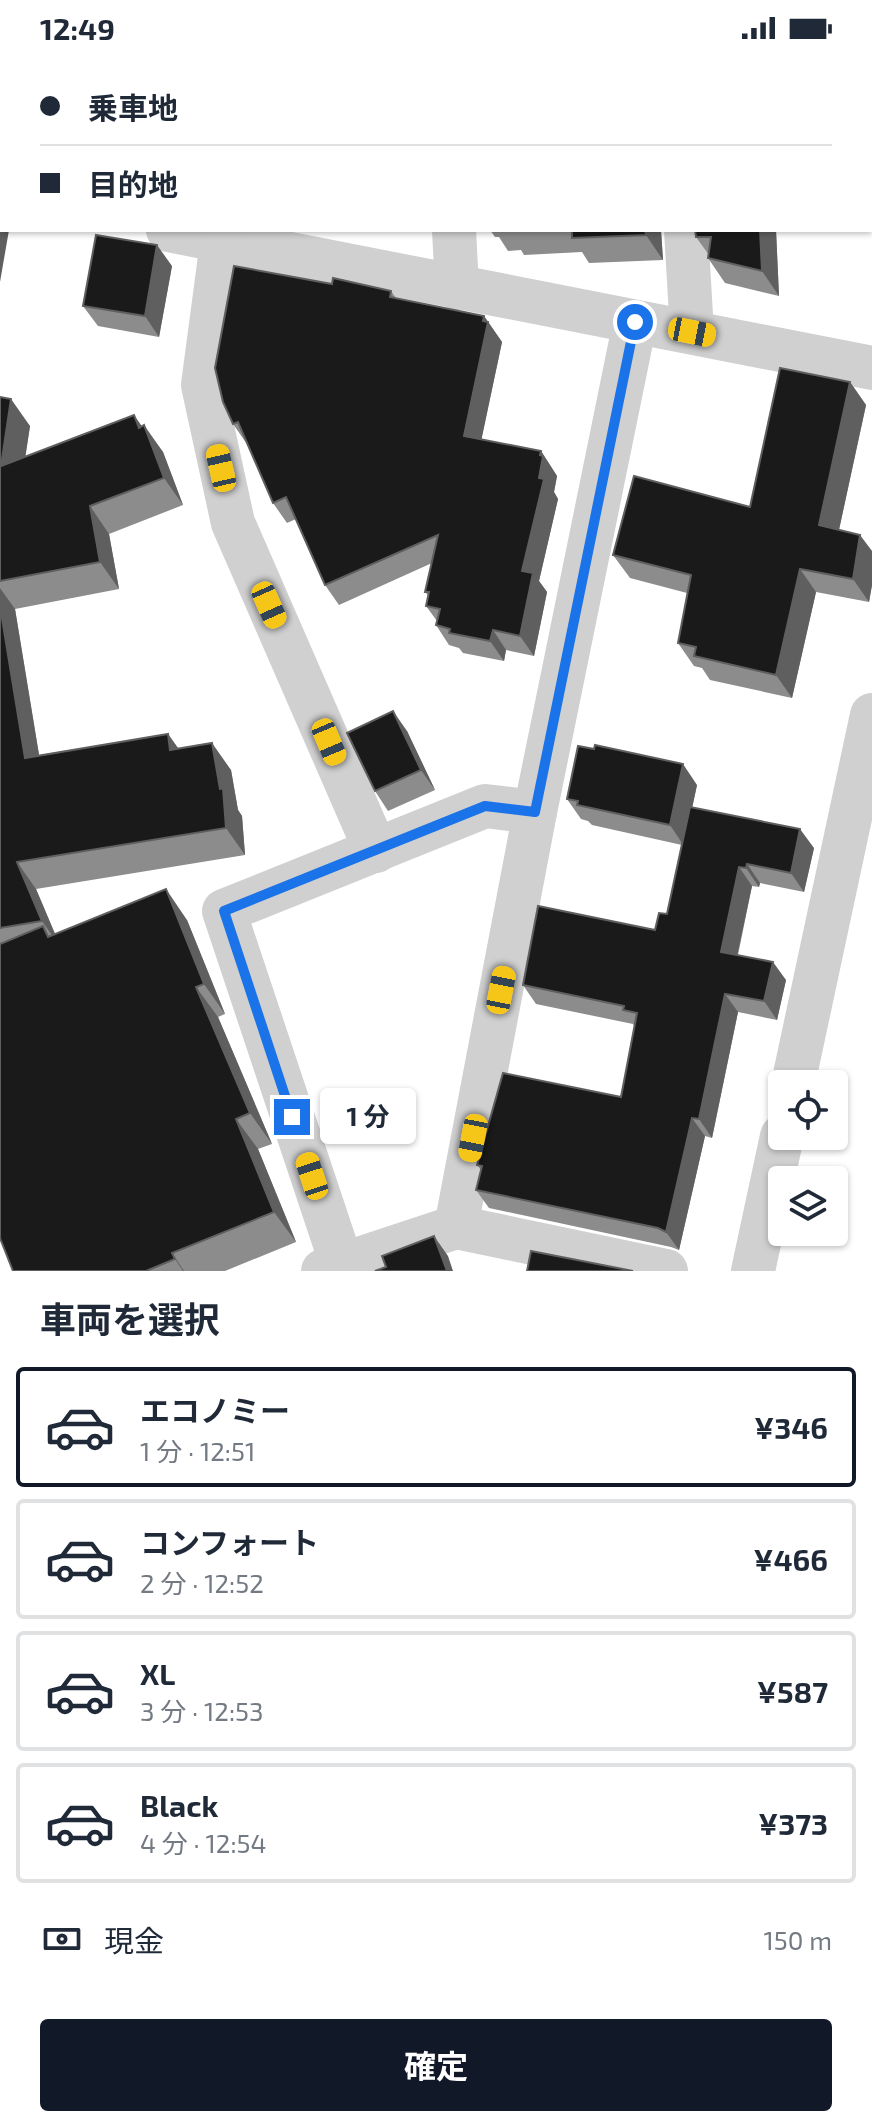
<!DOCTYPE html>
<html lang="ja">
<head>
<meta charset="utf-8">
<style>
	:root { --surface:#fff; --page:#f2f2f3; --text:#1f2937; --muted:#747a83; --line:#e0e1e3; --accent:#111827 }
	body { margin:0; font-family:"Exo 2","Noto Sans JP",sans-serif; background:var(--page); color:var(--text); height:100vh; display:flex; flex-direction:column; font-size:30px; white-space:nowrap }
	* { box-sizing:border-box; margin:0 }
	p { font-size:26px; color:var(--muted) }
	.icon { flex:none; width:44px; height:44px; fill:none; stroke:currentColor; stroke-width:2; stroke-linecap:round; stroke-linejoin:round }
	.map { position:relative; height:1215px; overflow:hidden }
	.sheet { display:flex; flex-direction:column; background:var(--surface); flex:1 }
	.sheet>* { flex:none }
	.banner { position:absolute; left:0px; top:0px; width:872px; height:176px; box-shadow:0 2px 6px #0004; display:grid; align-content:center; height:176px; padding:0 40px; background:var(--surface) }
	.buttons { position:absolute; left:768px; top:1014px; display:grid; gap:16px }
	.buttons a { display:grid; place-items:center; width:80px; height:80px; border-radius:8px; background:var(--surface); box-shadow:0 2px 6px #0004; font-size:40px }
	.end { position:absolute; width:36px; height:36px; margin:-18px; border:10px solid #1a73e8; background:#fff; box-shadow:0 0 0 4px #fff }
	.from { border-radius:50% }
	.bubble { position:absolute; height:56px; border-radius:8px; background:var(--surface); box-shadow:0 2px 6px #0004; font-size:26px; font-weight:700; line-height:56px; text-align:center }
	.car { position:absolute; width:24px; height:48px; margin:-24px -12px; border-radius:10px; box-shadow:0 0 6px 2px #0007; background:linear-gradient(#f5c518 24%,#345 0 40%,#f5c518 0 76%,#345 0 86%,#f5c518 0) }
	.banner b { display:flex; align-items:center; gap:28px; height:76px; font-size:30px }
	.banner b+b { border-top:2px solid var(--line) }
	.banner i { width:20px; height:20px; background:var(--text) }
	ul { padding:0; list-style:none }
	li { display:flex; align-items:center; gap:24px; height:120px; margin:0 16px 12px; padding:0 24px; border:4px solid var(--line); border-radius:8px }
	li div { flex:1 }
	li b { display:block; font-size:30px }
	li em { font-style:normal; font-weight:700 }
	li.selected { border-color:var(--accent) }
	li>.icon { width:72px; height:72px; stroke-width:1.5 }
	h2 { padding:0 40px; font-size:36px; line-height:96px }
	.pay { display:flex; align-items:center; gap:20px; height:88px; padding:0 40px; font-size:30px }
	.pay p { margin-inline-start:auto }
	.action { display:flex; gap:16px; margin-top:auto; padding:16px 40px }
	.action a { flex:1; height:92px; border-radius:8px; background:var(--accent); color:#fff; font-size:32px; font-weight:700; line-height:92px; text-align:center }
	.status { display:flex; justify-content:space-between; align-items:center; height:56px; padding:0 40px; background:var(--surface); direction:ltr }
	.status svg { height:22px; fill:currentColor }
	.map>svg:first-child { display:block }
</style>
</head>
<body>
<div class="status"><b>12:49</b><svg viewBox="0 0 49 12"><path d="M0 12V9h3v3zM5 12V6h3v6zM10 12V3h3v9zM15 12V0h3v12zM26 1h20v11H26zM47 4h2v5h-2z"/></svg></div>
<div class="map">
<svg width="872" height="1215" viewBox="0 0 872 1215">
	<rect width="100%" height="100%" fill="#fff"/>
	<g fill="none" stroke-linecap="round" stroke-linejoin="round">
		<g stroke="#d0d0d0" stroke-width="44">
			<path d="M446,0V2"/>
			<path d="M0,137L2,138"/>
			<path d="M168,174L872,312"/>
			<path d="M454,174L457,232"/>
			<path d="M686,174L692,276"/>
			<path d="M222,186L203,329L233,467L376,795"/>
			<path d="M793,1028L872,659"/>
			<path d="M456,1171L535,756L635,266"/>
			<path d="M323,1215L456,1171L666,1215"/>
			<path d="M344,1215L224,855L485,750L535,756"/>
			<path d="M753,1215L782,1080"/>
		</g>
	</g>
	<g fill="#8c8c8c">
		<path d="M0,0H393V2H2V80H0Z"/>
		<path d="M490,174H661L663,204L589,207L582,196L524,199L521,194L508,195L499,181H495Z"/>
		<path d="M776,174L779,240L725,227L708,202L709,199L696,181Z"/>
		<path d="M172,210L159,281L98,270L83,250Z"/>
		<path d="M332,228L391,235L396,242L484,260L502,286L481,384L541,395L557,420L554,436L558,443L539,525L547,536L534,600L506,594L504,605L463,597L459,592L449,589L436,569L437,565L426,550L428,539L425,536L432,507L339,549L325,529L296,463L287,467L273,447L247,388L233,368Z"/>
		<path d="M850,326L866,349L839,474L872,495V529L869,546L816,536L792,642L710,624L702,612L694,610L678,587L687,537L630,522L613,499L750,451Z"/>
		<path d="M0,341L30,370L25,401L142,370L163,396L183,449L109,478L119,533L15,553L39,699L168,678L178,692L231,714L238,754L242,760L245,799L36,833L55,878L187,864L225,958L218,961L272,1088L258,1093L296,1186L225,1215H13L0,1182Z"/>
		<path d="M407,675L435,734L388,755L375,735Z"/>
		<path d="M697,729L692,752L814,792L804,836L760,827L759,831L752,830L738,899L786,924L777,964L738,956L712,1082L705,1080L679,1194L671,1191L489,1152L476,1134L481,1114L477,1109L621,1041L634,970L633,968L536,948L523,929L655,874L667,858L682,789L592,769L588,765L581,763L567,743Z"/>
	</g>
	<g fill="#5f5f5f">
		<rect x="378" y="0" width="15" height="2"/>
		<rect x="824" y="0" width="14" height="2"/>
		<path d="M0,161L2,164V174H9L0,226Z"/>
		<path d="M645,174H661L663,204L646,179Z"/>
		<path d="M760,174H776L779,240L762,215Z"/>
		<path d="M157,189L172,210L159,281L145,260Z"/>
		<path d="M484,260L502,286L478,400L464,380Z"/>
		<path d="M850,326L866,349L835,492L819,469Z"/>
		<path d="M11,343L30,370L20,437L1,410Z"/>
		<path d="M134,359L148,379L144,369L163,396L183,449L164,422L139,372Z"/>
		<path d="M541,395L557,420L554,436L558,443L539,525L547,536L534,600L520,580L522,515L539,422Z"/>
		<path d="M90,450L109,478L119,533L100,506Z"/>
		<path d="M860,479L872,495V529L869,546L853,523Z"/>
		<path d="M800,513L816,536L792,642L776,619Z"/>
		<path d="M0,532L15,553L44,729L25,702L0,550Z"/>
		<path d="M493,574L506,594L504,605L490,585Z"/>
		<path d="M393,655L407,675L435,734L421,714Z"/>
		<path d="M168,678L187,705L170,694Z"/>
		<path d="M212,687L231,714L238,754L242,760L245,799L226,772Z"/>
		<path d="M683,708L697,729L684,790L670,769Z"/>
		<path d="M800,773L814,792L804,836L791,817Z"/>
		<path d="M17,806L36,833L61,892L42,865Z"/>
		<path d="M747,808L760,827L759,831L746,812Z"/>
		<path d="M739,811L752,830L734,914L721,896Z"/>
		<path d="M166,833L187,864L225,958L204,928Z"/>
		<path d="M773,906L786,924L777,964L764,945Z"/>
		<path d="M196,931L218,961L272,1088L250,1057Z"/>
		<path d="M725,938L738,956L712,1082L699,1063Z"/>
		<path d="M692,1062L705,1080L679,1194L666,1176Z"/>
		<path d="M236,1063L258,1093L296,1186L274,1156Z"/>
		<path d="M434,1180L448,1200L453,1215H447Z"/>
		<path d="M172,1197L184,1215H183L175,1203Z"/>
	</g>
	<g fill="#1a1a1a" stroke="#5f5f5f" stroke-width="2">
		<path d="M0,0H149V2H2V57H0Z"/>
		<path d="M221,0H378V2H220Z"/>
		<path d="M465,0H648L656,2H465Z"/>
		<path d="M667,0H824V2H659Z"/>
		<path d="M572,174H645L646,179L572,182Z"/>
		<path d="M695,174H760L762,215L708,202L711,181H696Z"/>
		<path d="M96,179L157,189L145,260L83,250Z"/>
		<path d="M234,210L332,228L333,222L391,235L390,241L484,260L483,265L488,266L464,380L541,395L540,399L543,400L539,422L544,423L522,515L533,517L520,580L493,574L490,585L449,577L450,573L436,569L440,553L426,550L429,536H425L438,479L325,529L286,441L273,447L238,366L233,368L223,346L215,312Z"/>
		<path d="M780,312L850,326L819,469L860,479L853,523L800,513L776,619L694,600L696,591L678,587L691,519L613,499L634,420L750,451Z"/>
		<path d="M0,341L11,343L1,410L134,359L139,372L144,369L164,422L90,450L100,506L0,525Z"/>
		<path d="M0,550L25,702L168,678L170,694L212,687L220,733L223,732L226,772L17,806L42,865L0,872Z"/>
		<path d="M393,655L421,714L375,735L347,677Z"/>
		<path d="M595,689L683,708L670,769L577,749L578,745L567,743L578,690L594,693Z"/>
		<path d="M690,751L800,773L791,817L747,808L746,812L739,811L721,896L773,906L764,945L725,938L699,1063L692,1062L666,1176L658,1172L476,1134L482,1110L477,1109L503,1017L621,1041L637,957L623,954L624,950L523,929L538,850L655,874L659,857L667,858Z"/>
		<path d="M166,833L204,928L196,931L250,1057L236,1063L274,1156L172,1197L175,1203L146,1215H13L0,1182V888L43,870L48,881Z"/>
		<path d="M434,1180L447,1215H375L386,1211L382,1200Z"/>
		<path d="M531,1195L633,1215H527Z"/>
	</g>
	<g fill="none" stroke-linecap="round" stroke-linejoin="round">
		<path stroke="#1a73e8" stroke-width="10" d="M292,1061L224,855L485,750L535,756L635,266"/>
	</g>
</svg>
<div class="buttons">
<a><svg class="icon" aria-label="locate" viewBox="0 0 24 24"><circle cx="12" cy="12" r="6"/><path d="M12 2v4M12 18v4M2 12h4M18 12h4"/></svg></a>
<a><svg class="icon" aria-label="layers" viewBox="0 0 24 24"><path d="M12 4l9 5-9 5-9-5zM3 14l9 5 9-5"/></svg></a>
</div>
<i class="end from" style="left:635px;top:266px"></i>
<i class="end" style="left:292px;top:1061px"></i>
<div class="bubble" style="left:320px;top:1032px;width:96px">1 分</div>
<i class="car" style="left:692px;top:276px;rotate:101deg"></i>
<i class="car" style="left:221px;top:412px;rotate:347deg"></i>
<i class="car" style="left:269px;top:549px;rotate:156deg"></i>
<i class="car" style="left:329px;top:686px;rotate:157deg"></i>
<i class="car" style="left:501px;top:934px;rotate:11deg"></i>
<i class="car" style="left:473px;top:1082px;rotate:191deg"></i>
<i class="car" style="left:312px;top:1120px;rotate:342deg"></i>
<div class="banner">
<b><i class="from"></i>乗車地</b>
<b><i></i>目的地</b>
</div>
</div>
<section class="sheet">
<h2>車両を選択</h2>
<ul>
<li class="selected"><svg class="icon" aria-label="car" viewBox="0 0 24 24"><path d="M5 17H2v-5l4-1 3-4h7l3 4 3 1v5h-3M9 17h6M6 11h13"/><circle cx="7" cy="17" r="2"/><circle cx="17" cy="17" r="2"/></svg><div><b>エコノミー</b><p>1 分 · 12:51</p></div><em>¥346</em></li>
<li><svg class="icon" aria-label="car" viewBox="0 0 24 24"><path d="M5 17H2v-5l4-1 3-4h7l3 4 3 1v5h-3M9 17h6M6 11h13"/><circle cx="7" cy="17" r="2"/><circle cx="17" cy="17" r="2"/></svg><div><b>コンフォート</b><p>2 分 · 12:52</p></div><em>¥466</em></li>
<li><svg class="icon" aria-label="car" viewBox="0 0 24 24"><path d="M5 17H2v-5l4-1 3-4h7l3 4 3 1v5h-3M9 17h6M6 11h13"/><circle cx="7" cy="17" r="2"/><circle cx="17" cy="17" r="2"/></svg><div><b>XL</b><p>3 分 · 12:53</p></div><em>¥587</em></li>
<li><svg class="icon" aria-label="car" viewBox="0 0 24 24"><path d="M5 17H2v-5l4-1 3-4h7l3 4 3 1v5h-3M9 17h6M6 11h13"/><circle cx="7" cy="17" r="2"/><circle cx="17" cy="17" r="2"/></svg><div><b>Black</b><p>4 分 · 12:54</p></div><em>¥373</em></li>
</ul>
<div class="pay"><svg class="icon" aria-label="cash" viewBox="0 0 24 24"><path d="M3 7h18v10H3z"/><circle cx="12" cy="12" r="2"/></svg>現金<p>150 m</p></div>
<div class="action"><a>確定</a></div>
</section>
</body>
</html>
